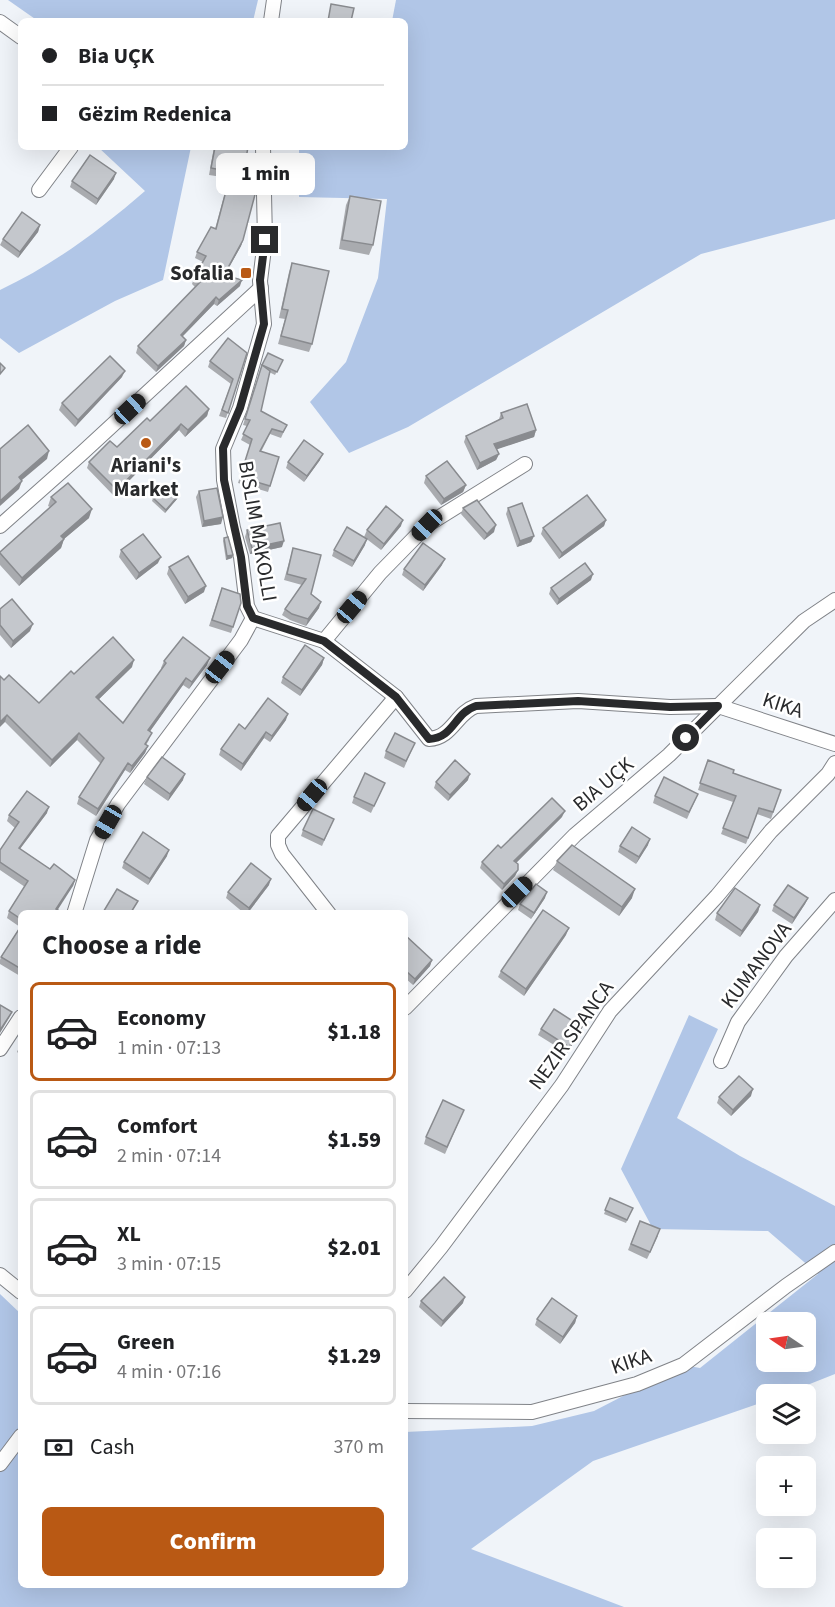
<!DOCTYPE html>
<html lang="en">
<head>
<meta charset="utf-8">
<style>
	:root { --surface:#fff; --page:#f2f2f2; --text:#202124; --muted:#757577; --line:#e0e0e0; --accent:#b95914 }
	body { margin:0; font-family:"Source Sans 3",sans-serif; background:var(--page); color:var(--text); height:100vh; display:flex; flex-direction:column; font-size:22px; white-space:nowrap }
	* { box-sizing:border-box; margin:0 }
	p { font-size:20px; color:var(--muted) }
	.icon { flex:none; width:33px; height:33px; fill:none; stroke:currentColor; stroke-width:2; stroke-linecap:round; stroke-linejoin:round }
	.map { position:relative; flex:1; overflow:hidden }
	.side { position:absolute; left:18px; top:910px; width:390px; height:678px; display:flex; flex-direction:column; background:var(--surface); border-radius:9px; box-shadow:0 6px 24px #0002 }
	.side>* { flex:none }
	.hud { position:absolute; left:18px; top:18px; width:390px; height:132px; border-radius:9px; box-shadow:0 6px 24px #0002; display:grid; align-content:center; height:132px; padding:0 24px; background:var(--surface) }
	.needle { width:39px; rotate:283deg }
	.fabs { position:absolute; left:756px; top:1312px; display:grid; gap:12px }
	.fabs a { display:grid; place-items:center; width:60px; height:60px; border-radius:9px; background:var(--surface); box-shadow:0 6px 24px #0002; font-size:30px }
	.end { position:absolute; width:27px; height:27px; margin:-14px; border:8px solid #292a2c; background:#fff; box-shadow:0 0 0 3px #fff }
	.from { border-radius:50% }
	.bubble { position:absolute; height:42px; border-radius:9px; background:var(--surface); box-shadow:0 6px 24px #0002; font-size:20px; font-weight:800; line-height:42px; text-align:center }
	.car { position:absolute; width:18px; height:36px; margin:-18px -9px; border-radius:8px; box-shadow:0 0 4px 2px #0007; background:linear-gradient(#222 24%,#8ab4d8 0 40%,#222 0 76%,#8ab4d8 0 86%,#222 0) }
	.hud b { display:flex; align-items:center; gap:21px; height:57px; font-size:22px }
	.hud b+b { border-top:2px solid var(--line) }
	.hud i { width:15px; height:15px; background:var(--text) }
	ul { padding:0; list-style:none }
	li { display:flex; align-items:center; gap:18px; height:99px; margin:0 12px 9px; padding:0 12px; border:3px solid var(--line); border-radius:9px }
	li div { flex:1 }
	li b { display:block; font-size:22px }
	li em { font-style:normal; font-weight:800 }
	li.selected { border-color:var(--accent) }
	li>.icon { width:54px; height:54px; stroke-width:1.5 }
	h2 { padding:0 24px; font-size:27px; line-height:72px }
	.pay { display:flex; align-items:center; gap:15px; height:66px; padding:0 24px; font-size:22px }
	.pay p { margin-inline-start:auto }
	.button { display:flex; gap:12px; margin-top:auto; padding:12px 24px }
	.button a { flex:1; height:69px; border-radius:9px; background:var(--accent); color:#fff; font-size:24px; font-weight:800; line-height:69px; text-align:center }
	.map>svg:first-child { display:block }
</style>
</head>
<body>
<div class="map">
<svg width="835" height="1607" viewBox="0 0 835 1607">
	<rect width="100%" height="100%" fill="#f0f4f9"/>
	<g fill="#b1c6e7" fill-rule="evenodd">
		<path d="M8,0H258L253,21H38Z"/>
		<path d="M396,0H835V219L701,254L408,427L349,453L310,402L346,362L378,278L387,199L299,197V147H405V21H392Z"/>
		<path d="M98,147H191L163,280L115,301L19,353L0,338V290C53,265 100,230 145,191Z"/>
		<path d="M689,1015L718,1029L677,1118L740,1156L835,1206V1374L782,1395H766V1401L593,1461L471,1549L624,1607H0V1294L21,1314V1485L19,1489L21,1491V1586H405V1432L532,1426L594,1411L683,1365L700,1368L818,1274L768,1231L653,1229L621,1169ZM766,1323H806V1362H766Z"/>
	</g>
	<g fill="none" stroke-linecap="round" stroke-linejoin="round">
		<defs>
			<g id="minor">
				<path d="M271,21L274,0"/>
				<path d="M0,22L21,37"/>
				<path d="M39,190L71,147"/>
				<path d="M0,526L81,454L261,288"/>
				<path d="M253,618L324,641L396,697L429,739C452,738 456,713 476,706L578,701L670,707L718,706L835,744"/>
				<path d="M324,641L380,573L427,525L525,464"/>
				<path d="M74,914L97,840L118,804L241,640L253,618L247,606L241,557L233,528L224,480L223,449L240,408L264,324L260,281L265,240L263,147"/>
				<path d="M329,914L282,854L278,845V836L396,697"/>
				<path d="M405,1008L575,835L669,755L804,621L835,600"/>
				<path d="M0,1049L21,1017"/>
				<path d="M721,1061L738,1022L786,956L835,900"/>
				<path d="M0,1275L21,1292"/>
				<path d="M405,1291L441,1247L562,1085L610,1011L717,896L771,831L828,774L835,763"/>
				<path d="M405,1411L532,1412L637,1384L683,1365L786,1286L835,1252"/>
				<path d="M0,1464L21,1436"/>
			</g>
		</defs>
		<use href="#minor" stroke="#808388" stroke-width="16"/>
		<use href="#minor" stroke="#fff" stroke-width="14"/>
	</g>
	<g fill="#a9abaf">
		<path d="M214,147H248L242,182L243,240L241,246L225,275L240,286L217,306L214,304L182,337L186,340L184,346L156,372L136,353L138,346L195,287L192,284L194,278L203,262L195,258L197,252L215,229L229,178L209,175Z"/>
		<path d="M114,179L96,205L70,187L72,181Z"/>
		<path d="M350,196L373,245L369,255L339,249L346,205Z"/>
		<path d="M40,225L38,232L18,258L0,245L3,239Z"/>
		<path d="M292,263L312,344L309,352L278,344L285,319L279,318L289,272Z"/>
		<path d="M247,353L226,418L219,416L231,384L208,367L210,361Z"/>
		<path d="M281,363L275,375L269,372L261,411L287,425L281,438L270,434L261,452L279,457L268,492L238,483L250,445L241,440L247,426L243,425L262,365Z"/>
		<path d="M122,377L75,427L59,410L62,403Z"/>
		<path d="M209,409L207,416L185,437L179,430L114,496L87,468L89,462L117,447L150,421Z"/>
		<path d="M501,413L536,430L534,437L496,449L499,454L496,460L477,470L464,442L466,436L499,419Z"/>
		<path d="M320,460L304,482L286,468L288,462Z"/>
		<path d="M426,476L466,485L463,492L441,505L424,483Z"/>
		<path d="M199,491L221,524L202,527L196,497Z"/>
		<path d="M178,496L177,499L165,513L152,501L153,498Z"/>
		<path d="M51,497L89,518L64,539L61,548L19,586L0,565V552L50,507L48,506Z"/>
		<path d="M463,508L494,532L484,540L461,514Z"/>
		<path d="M508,508L534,536L531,542L517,547L506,514Z"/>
		<path d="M606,520L604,526L559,559L541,534L543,528Z"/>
		<path d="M401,526L381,550L364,537L367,530Z"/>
		<path d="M247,530L282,547L250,554L245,537Z"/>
		<path d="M224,538L233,555L232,558L226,560L223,541Z"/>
		<path d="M365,545L352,567L332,556L334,550Z"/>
		<path d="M293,548L321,555L311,594L319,608L306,626L290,620L282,615L285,609L302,585L284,580Z"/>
		<path d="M121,550L158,563L136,580L119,557Z"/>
		<path d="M442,565L423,591L402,575L404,569Z"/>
		<path d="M169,567L204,592L185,604L167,574Z"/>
		<path d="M591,580L557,605L549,594L551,588Z"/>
		<path d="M222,588L241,603L231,633L209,626Z"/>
		<path d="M0,609L30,631L11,648L0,635Z"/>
		<path d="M324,658L322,665L300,696L281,683L283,677Z"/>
		<path d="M164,661L207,665L189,689L183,685L150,731L149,740L146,745L148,746L145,753L130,773L125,770L96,816L77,804L79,797L101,764L77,740L50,767L5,722L4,680L39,703L74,674L132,667L99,699L123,723L162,669L161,668Z"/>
		<path d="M286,720L270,742L264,738L241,771L219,755L221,749L245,729Z"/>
		<path d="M415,743L404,768L384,758L386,751Z"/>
		<path d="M708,760L733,773L781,790L771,819L757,814L746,844L721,834L733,802L698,790Z"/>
		<path d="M147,777L183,780L168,801L144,784Z"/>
		<path d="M468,780L448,801L434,788L436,782Z"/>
		<path d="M385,783L371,813L352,803L354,797Z"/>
		<path d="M698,794L687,819L653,803L655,796Z"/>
		<path d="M47,813L20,849L50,869L75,880L73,886L21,914V974L20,976L0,964V960L1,957L20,927L7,918L9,911L25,887L0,870V850L15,828L7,821L9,815Z"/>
		<path d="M562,817L516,863L518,870L515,876L502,890L480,868L482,862L501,848Z"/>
		<path d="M334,819L322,846L301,836L303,830Z"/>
		<path d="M648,845L636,864L618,852L620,846Z"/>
		<path d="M167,856L148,885L122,868L124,862Z"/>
		<path d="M557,861L632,898L619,916L553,870Z"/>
		<path d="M269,885L247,914H245L226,898L228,892Z"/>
		<path d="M545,898L531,919L518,910L520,904Z"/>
		<path d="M808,898L805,904L792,924L772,911L774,905Z"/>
		<path d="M760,905L758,912L740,937L715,920L717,913Z"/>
		<path d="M405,935L432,960L430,966L413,985L405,978Z"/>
		<path d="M566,935L524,996L498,977L501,971Z"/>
		<path d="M541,1029L579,1034L567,1053L538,1035Z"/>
		<path d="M21,1043V1055L17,1052Z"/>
		<path d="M751,1096L731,1116L717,1103L719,1097Z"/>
		<path d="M464,1110L445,1154L424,1144L426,1137Z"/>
		<path d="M610,1198L633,1208L626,1223L604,1214Z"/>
		<path d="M640,1221L658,1236L647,1259L628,1250Z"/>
		<path d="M421,1301L463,1303L441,1327L419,1307Z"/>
		<path d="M577,1316L575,1323L560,1344L535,1325L537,1319Z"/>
	</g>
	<g fill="#898b8f">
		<path d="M116,173L114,179L96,205L98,199Z"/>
		<path d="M40,225L38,232L18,258L20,252Z"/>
		<path d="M243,240L241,246L221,281L224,275Z"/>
		<path d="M242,280L240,286L217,306L219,300Z"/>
		<path d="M216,297L214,304L178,341L181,335Z"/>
		<path d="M186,340L184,346L156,372L158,366Z"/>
		<path d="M125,371L122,377L75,427L78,420Z"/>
		<path d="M209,409L207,416L185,437L188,430Z"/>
		<path d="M181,424L179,430L114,496L117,490Z"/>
		<path d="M536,430L534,437L492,451L494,444Z"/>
		<path d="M49,451L47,459L16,485L19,477Z"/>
		<path d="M323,454L320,460L304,482L307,476Z"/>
		<path d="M499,454L496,460L477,470L480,463Z"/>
		<path d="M22,481L19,489L0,506V501Z"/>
		<path d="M466,485L463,492L441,505L444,499Z"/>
		<path d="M178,496L177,499L165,513L166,510Z"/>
		<path d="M92,509L89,518L58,544L61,536Z"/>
		<path d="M223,517L221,524L202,527L204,521Z"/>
		<path d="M403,520L401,526L381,550L384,544Z"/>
		<path d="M606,520L604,526L559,559L562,553Z"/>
		<path d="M496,525L494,532L484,540L487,534Z"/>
		<path d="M534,536L531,542L517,547L520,541Z"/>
		<path d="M64,539L61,548L19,586L22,578Z"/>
		<path d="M367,539L365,545L352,567L354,561Z"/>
		<path d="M284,541L282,547L250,554L252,548Z"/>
		<path d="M233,555L232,558L226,560L227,556Z"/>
		<path d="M161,557L158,563L136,580L139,573Z"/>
		<path d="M445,559L442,565L423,591L425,585Z"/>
		<path d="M593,574L591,580L557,605L559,599Z"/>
		<path d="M206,586L204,592L185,604L188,597Z"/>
		<path d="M321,602L319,608L306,626L308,619Z"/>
		<path d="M33,624L30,631L11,648L13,641Z"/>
		<path d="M210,658L207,665L189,689L192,682Z"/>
		<path d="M324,658L322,665L300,696L302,690Z"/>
		<path d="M134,660L132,667L94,704L96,697Z"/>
		<path d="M186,678L183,685L146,737L148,730Z"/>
		<path d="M288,714L286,720L270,742L272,736Z"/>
		<path d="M7,715L5,722L0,727V722Z"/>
		<path d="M266,732L264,738L241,771L243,764Z"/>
		<path d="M79,733L77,740L50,767L52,760Z"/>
		<path d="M148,746L145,753L130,773L132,766Z"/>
		<path d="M128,763L125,770L96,816L98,809Z"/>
		<path d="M185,774L183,780L168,801L170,794Z"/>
		<path d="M470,774L468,780L448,801L450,795Z"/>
		<path d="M49,807L47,813L16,854L19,848Z"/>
		<path d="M565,811L562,817L512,867L514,861Z"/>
		<path d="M650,839L648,845L636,864L639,857Z"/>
		<path d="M169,850L167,856L148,885L150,879Z"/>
		<path d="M518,870L515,876L502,890L504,884Z"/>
		<path d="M271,879L269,885L247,914L249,908Z"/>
		<path d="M75,880L73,886L55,914L56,909Z"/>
		<path d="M635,889L632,898L619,916L622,907Z"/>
		<path d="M547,892L545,898L531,919L534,913Z"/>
		<path d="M808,898L805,904L792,924L794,918Z"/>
		<path d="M760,905L758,912L740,937L742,931Z"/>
		<path d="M569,928L566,935L524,996L526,989Z"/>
		<path d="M432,960L430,966L413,985L415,979Z"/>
		<path d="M12,1012L9,1018L0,1033V1030Z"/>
		<path d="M582,1027L579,1034L567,1053L569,1047Z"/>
		<path d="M753,1089L751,1096L731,1116L733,1110Z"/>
		<path d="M465,1297L463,1303L441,1327L443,1321Z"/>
		<path d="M577,1316L575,1323L560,1344L563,1337Z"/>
	</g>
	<g fill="#c4c7cc" stroke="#898b8f" stroke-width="1.5">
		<path d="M331,4L354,8L351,21H328Z"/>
		<path d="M215,147H248L242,182L257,187L243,240L224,275L242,280L219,300L216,297L181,335L186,340L158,366L138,346L200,282L194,278L206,256L197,252L211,227L216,229L231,172L211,168Z"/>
		<path d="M90,155L116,173L98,199L72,181Z"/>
		<path d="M350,196L381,201L373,245L342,240Z"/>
		<path d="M22,212L40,225L20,252L3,239Z"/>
		<path d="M292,263L329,271L312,344L281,336L288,310L282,309Z"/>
		<path d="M228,338L247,353L228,413L222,410L233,379L210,361Z"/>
		<path d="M268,353L283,360L277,372L262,365Z"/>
		<path d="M110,356L125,371L78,420L62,403Z"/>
		<path d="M0,363L5,368L0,374Z"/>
		<path d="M262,365L270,371L261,411L287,425L283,432L272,429L260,451L279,457L270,486L240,477L252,439L243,434L250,420L245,419Z"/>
		<path d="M186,386L209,409L188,430L181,424L117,490L89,462L110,441L117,447L147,418L150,421Z"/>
		<path d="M527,404L536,430L494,444L499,454L480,463L466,436L503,418L501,413Z"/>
		<path d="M28,425L49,451L19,477L22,481L0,501V449Z"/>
		<path d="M304,440L323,454L307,476L288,462Z"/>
		<path d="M447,461L466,485L444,499L426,476Z"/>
		<path d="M68,483L92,509L61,536L64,539L22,578L0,553V552L56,502L51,497Z"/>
		<path d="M166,484L178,496L166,510L153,498Z"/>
		<path d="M217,488L223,517L204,521L199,491Z"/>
		<path d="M587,495L606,520L562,553L543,528Z"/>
		<path d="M477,500L496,525L487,534L463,508Z"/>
		<path d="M522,503L534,536L520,541L508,508Z"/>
		<path d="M386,506L403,520L384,544L367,530Z"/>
		<path d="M280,523L284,541L252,548L247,530Z"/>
		<path d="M347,527L367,539L354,561L334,550Z"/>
		<path d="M143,534L161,557L139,573L121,550Z"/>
		<path d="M228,537L233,555L227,556L224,538Z"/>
		<path d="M423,543L445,559L425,585L404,569Z"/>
		<path d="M293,548L321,555L311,594L321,602L308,619L292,614L285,609L306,579L287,574Z"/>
		<path d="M188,556L206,586L188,597L169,567Z"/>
		<path d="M585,563L593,574L559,599L551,588Z"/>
		<path d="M222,588L240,594L241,603L233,627L212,620Z"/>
		<path d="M12,599L33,624L13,641L0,625V609Z"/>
		<path d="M113,637L134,660L96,697L123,723L166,663L164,661L183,637L210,658L192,682L186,678L148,730L152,733L145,744L148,746L132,766L128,763L98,809L79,797L104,758L79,733L52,760L7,715L0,722V676L4,680L9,675L39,703L71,671L74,674Z"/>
		<path d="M305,645L324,658L302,690L283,677Z"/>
		<path d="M268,698L288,714L272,736L266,732L243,764L221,749L239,724L245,729Z"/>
		<path d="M395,733L415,743L406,761L386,751Z"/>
		<path d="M162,757L185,774L170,794L147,777Z"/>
		<path d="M455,760L470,774L450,795L436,782Z"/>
		<path d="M708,760L734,770L733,773L781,790L773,812L759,808L748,838L723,828L736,796L700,783Z"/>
		<path d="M365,773L385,783L374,806L354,797Z"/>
		<path d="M664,777L698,794L689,812L655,796Z"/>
		<path d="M27,791L49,807L19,848L50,869L54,864L75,880L56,909L58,910L56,914H21V919L9,911L28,881L0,862V850L19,822L9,815Z"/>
		<path d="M552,798L565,811L514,861L518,864V870L504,884L482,862L498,845L501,848Z"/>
		<path d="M313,809L334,819L324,840L303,830Z"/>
		<path d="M632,827L650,839L639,857L620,846Z"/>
		<path d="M143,832L169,850L150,879L124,862Z"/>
		<path d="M572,845L635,889L622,907L557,861Z"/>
		<path d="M251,863L271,879L249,908L228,892Z"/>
		<path d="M536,884L547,892L534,913L520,904Z"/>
		<path d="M788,885L808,898L794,918L774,905Z"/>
		<path d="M735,888L760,905L742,931L717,913Z"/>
		<path d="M117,889L138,901L130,914H102Z"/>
		<path d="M543,910L569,928L526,989L501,971Z"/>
		<path d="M21,926V969L1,957Z"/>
		<path d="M405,935L432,960L415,979L407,972L405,975Z"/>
		<path d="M0,1005L12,1012L0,1030Z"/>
		<path d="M554,1009L582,1027L569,1047L541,1029Z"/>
		<path d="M739,1076L753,1089L733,1110L719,1097Z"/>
		<path d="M443,1100L464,1110L447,1147L426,1137Z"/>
		<path d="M610,1198L633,1208L627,1220L605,1210Z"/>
		<path d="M640,1221L660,1229L650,1252L631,1244Z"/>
		<path d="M444,1277L465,1297L443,1321L421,1301Z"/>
		<path d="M552,1298L577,1316L563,1337L537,1319Z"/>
	</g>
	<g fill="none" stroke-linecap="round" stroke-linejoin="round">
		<path stroke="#292a2c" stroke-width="8" d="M265,240L260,280L264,324L240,408L223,448L224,480L241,557L247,606L253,618L324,641L396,697L429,739C454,738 454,713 476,706L578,701L670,707L718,706L686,738"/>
	</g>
	<g fill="#b95914" stroke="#fff" stroke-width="2">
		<rect x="240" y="267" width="12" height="12" rx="3"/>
		<circle cx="146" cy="443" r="6"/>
	</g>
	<g text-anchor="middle" stroke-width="5" stroke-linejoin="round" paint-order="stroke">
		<g font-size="21" font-weight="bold" fill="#292a2c" stroke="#fff" text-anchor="end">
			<text x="234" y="280">Sofalia</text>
			<text x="146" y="472" text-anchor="middle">Ariani's<tspan x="146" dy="24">Market</tspan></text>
		</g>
		<g font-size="21" fill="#292a2c" stroke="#fff">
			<text transform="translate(258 531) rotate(80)" y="7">BISLIM MAKOLLI</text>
			<text transform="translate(783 705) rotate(18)" y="7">KIKA</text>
			<text transform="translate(603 784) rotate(-40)" y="7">BIA UÇK</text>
			<text transform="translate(756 965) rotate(-53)" y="7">KUMANOVA</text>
			<text transform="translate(571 1035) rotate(-54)" y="7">NEZIR SPANCA</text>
			<text transform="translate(631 1361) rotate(-19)" y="7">KIKA</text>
		</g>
	</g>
</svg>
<div class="fabs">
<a><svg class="needle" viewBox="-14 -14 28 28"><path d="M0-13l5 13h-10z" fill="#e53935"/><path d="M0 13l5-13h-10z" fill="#757577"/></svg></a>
<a><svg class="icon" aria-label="layers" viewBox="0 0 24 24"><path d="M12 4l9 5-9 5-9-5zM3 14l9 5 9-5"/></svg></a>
<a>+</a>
<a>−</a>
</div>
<i class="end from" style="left:686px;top:738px"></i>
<i class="end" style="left:265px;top:240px"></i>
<div class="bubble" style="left:216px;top:153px;width:99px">1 min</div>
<i class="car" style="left:130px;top:409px;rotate:47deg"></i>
<i class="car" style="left:427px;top:525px;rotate:224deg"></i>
<i class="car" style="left:352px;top:607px;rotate:40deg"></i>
<i class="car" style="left:220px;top:667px;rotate:38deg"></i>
<i class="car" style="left:312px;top:795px;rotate:220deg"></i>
<i class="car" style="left:108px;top:822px;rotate:210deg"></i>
<i class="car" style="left:517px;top:892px;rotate:45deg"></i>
<div class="hud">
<b><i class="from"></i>Bia UÇK</b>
<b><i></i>Gëzim Redenica</b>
</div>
<section class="side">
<h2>Choose a ride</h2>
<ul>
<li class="selected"><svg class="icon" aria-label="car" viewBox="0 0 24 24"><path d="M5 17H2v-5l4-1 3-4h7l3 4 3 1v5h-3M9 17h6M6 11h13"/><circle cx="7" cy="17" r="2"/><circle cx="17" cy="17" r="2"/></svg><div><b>Economy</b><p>1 min · 07:13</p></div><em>$1.18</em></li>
<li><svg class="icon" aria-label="car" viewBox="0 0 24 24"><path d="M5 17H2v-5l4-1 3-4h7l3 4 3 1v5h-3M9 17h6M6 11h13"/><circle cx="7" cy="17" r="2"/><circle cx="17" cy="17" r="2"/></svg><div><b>Comfort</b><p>2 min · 07:14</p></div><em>$1.59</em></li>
<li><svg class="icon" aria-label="car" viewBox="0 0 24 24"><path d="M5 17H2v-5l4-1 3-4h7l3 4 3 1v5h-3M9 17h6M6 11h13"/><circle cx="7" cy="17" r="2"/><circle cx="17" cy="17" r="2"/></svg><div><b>XL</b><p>3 min · 07:15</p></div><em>$2.01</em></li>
<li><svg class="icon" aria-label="car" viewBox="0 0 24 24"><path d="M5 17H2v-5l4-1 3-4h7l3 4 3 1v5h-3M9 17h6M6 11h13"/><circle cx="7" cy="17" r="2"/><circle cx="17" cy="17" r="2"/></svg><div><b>Green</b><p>4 min · 07:16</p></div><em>$1.29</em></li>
</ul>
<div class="pay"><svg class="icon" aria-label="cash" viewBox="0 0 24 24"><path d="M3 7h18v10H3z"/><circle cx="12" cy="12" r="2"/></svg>Cash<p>370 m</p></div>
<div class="button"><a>Confirm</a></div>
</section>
</div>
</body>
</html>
